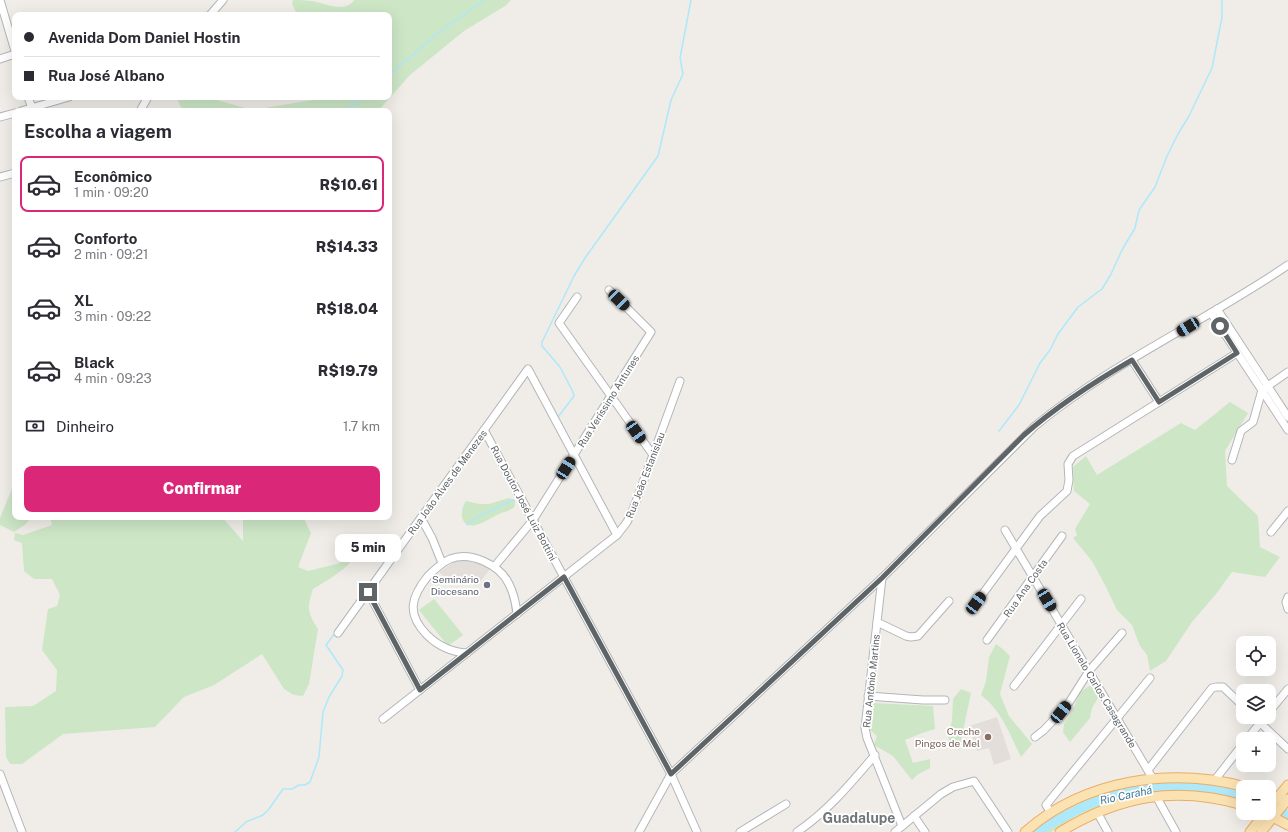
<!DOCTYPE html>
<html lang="pt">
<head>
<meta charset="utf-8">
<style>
	:root { --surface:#fff; --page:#f2f2f3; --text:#2b2b33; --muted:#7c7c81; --line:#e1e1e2; --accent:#db2777 }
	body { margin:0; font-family:"Public Sans",sans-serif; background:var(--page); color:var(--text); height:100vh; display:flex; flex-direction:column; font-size:15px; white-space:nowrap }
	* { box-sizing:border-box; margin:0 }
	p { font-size:13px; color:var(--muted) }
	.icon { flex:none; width:22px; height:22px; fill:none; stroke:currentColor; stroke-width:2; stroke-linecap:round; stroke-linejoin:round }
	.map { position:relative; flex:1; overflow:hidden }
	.details { position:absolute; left:12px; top:108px; width:380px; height:412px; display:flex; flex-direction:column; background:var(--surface); border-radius:8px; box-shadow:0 4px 16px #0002 }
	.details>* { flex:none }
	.banner { position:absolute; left:12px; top:12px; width:380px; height:88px; border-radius:8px; box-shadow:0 4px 16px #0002; display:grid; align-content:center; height:88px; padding:0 12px; background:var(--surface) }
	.buttons { position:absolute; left:1236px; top:636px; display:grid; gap:8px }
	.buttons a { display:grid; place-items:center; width:40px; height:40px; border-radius:8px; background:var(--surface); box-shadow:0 4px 16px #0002; font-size:20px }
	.end { position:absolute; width:18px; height:18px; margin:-9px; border:5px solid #5f6467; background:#fff; box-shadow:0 0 0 2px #fff }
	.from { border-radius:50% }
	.bubble { position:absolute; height:28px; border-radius:8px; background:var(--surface); box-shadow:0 4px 16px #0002; font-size:13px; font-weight:800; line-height:28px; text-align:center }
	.car { position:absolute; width:12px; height:24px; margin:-12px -6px; border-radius:5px; box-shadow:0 0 3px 1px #0007; background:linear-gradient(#222 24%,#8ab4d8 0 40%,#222 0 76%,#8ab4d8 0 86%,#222 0) }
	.banner b { display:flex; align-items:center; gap:14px; height:38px; font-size:15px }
	.banner b+b { border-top:1px solid var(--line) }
	.banner i { width:10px; height:10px; background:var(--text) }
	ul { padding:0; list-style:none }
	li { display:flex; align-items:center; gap:12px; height:56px; margin:0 8px 6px; padding:0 4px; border:2px solid transparent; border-radius:8px }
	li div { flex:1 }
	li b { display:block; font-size:15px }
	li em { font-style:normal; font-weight:800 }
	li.on { border-color:var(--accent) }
	li>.icon { width:36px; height:36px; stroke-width:1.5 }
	h2 { padding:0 12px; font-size:18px; line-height:48px }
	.pay { display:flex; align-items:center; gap:10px; height:44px; padding:0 12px; font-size:15px }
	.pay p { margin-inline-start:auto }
	.cta { display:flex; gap:8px; margin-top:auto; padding:8px 12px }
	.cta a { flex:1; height:46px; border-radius:8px; background:var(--accent); color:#fff; font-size:16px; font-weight:800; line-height:46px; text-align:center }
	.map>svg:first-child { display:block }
</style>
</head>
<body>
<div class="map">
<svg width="1288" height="832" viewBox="0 0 1288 832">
	<rect width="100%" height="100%" fill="#f0ede8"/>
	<g fill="#e3ded9">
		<path d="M459,559L468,560L482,564L490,569L477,586L464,581L451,583L439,572Z"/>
		<path d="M997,717L1011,759L994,765L989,748L977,751L969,726Z"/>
	</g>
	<g fill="#cce6c6">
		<path d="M293,0C300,0 306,0 312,1C325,3 345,14 354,0H511L505,6L464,31L410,75L378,111H183L177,99L210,98L252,110L313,100L317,97H389V15H297L292,3Z"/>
		<path d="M1230,402L1248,413L1225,451L1227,486L1258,516L1260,547L1280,557L1265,577L1232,572L1216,594L1192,622L1166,661L1150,671L1147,655L1140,646L1132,625L1117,610L1106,587L1092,561L1073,538L1077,535L1075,529L1090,504L1074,491L1073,467L1086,456L1097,475L1181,423L1195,430Z"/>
		<path d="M15,481V517H31L26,524L14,532L0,525V518Z"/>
		<path d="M509,498L515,500V505C514,507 514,508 511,509C508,512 503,512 499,514C492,517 484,523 476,525C460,529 459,511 466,501L479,504H489Z"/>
		<path d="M50,517H222L243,541V517H303L311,533L298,567L308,571L337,564L358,554C345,570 330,579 313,589C307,608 307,612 318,629L309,684L303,696L294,695L284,689L262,654L214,685L184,697L155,727L63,734L22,764H10L6,757L5,707L33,706L56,691L57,670L42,650L48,609L57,606L60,595L52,579H34L24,571L22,543L14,540L15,533L23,535L52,525Z"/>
		<path d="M434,599L463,635L448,646L419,610Z"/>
		<path d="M996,644L1004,650L1010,656L1000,694L1009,716L1032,744L1021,757C1010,735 1002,711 981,695L986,681L989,657Z"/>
		<path d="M1091,685L1098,698L1092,708L1090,718L1070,742L1063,732L1064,724L1072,712L1080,692Z"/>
		<path d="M961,689L971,693L959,750L950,743L948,735L952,721L953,699Z"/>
		<path d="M873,703L933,706L935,729L922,733L905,740L913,763L930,759V768L917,775L912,780L893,756L874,745L877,736L868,728L873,711Z"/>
		<path d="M1199,782L1243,791V801C1190,785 1142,788 1091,810C1082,813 1074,817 1066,822C1061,825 1056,830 1051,832C1045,832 1036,832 1029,832L1057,813L1090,797L1139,783Z"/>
	</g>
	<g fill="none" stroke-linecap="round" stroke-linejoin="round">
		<g stroke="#ade8fb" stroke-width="1.5">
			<path d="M389,75L438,33L484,0"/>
			<path d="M345,111L362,97"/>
			<path d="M558,417L574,396L573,392L560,367L542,346V342L574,276L585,258L658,156L671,100L683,74L680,58L691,0"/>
			<path d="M999,431L1019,405L1040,363L1050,350L1058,334L1078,307L1102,289L1111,274L1122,250L1135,228L1139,210L1155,187L1167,156L1178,134L1189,116L1212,68L1222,17V0"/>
			<path d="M467,525L479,516L513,500"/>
			<path d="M235,832L246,822L263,815L269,809L283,789H292L299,785H305L310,782L319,757L323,712L329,697L342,676L343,670L326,645L335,633"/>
		</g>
		<g stroke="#ade8fb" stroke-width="9">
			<path d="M1272,807L1288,815"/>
			<path d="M1039,832L1044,827L1089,804L1118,794L1148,788L1177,787L1216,789L1243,797"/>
		</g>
		<defs>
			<g id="minor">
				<path d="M0,0L15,51"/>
				<path d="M210,15L223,0"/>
				<path d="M0,59L15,54"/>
				<path d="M28,97L32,108"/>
				<path d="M21,111L69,97"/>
				<path d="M140,111L148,97"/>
				<path d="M0,117L15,113"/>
				<path d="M0,177L15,173"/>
				<path d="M577,297L559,323L653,455"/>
				<path d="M1217,309L1288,417"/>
				<path d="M1211,313L1288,430"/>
				<path d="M1132,360L1159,402"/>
				<path d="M484,430L671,774L697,832"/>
				<path d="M1232,460L1241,431L1253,422L1262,390L1288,372"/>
				<path d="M421,518L432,538L442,563"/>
				<path d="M1005,530L1153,779"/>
				<path d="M1271,532L1288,511"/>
				<path d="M494,567L533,520L651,332L609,290"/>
				<path d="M882,578L865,728L867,738L902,826"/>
				<path d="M368,592L420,690"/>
				<path d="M1288,597L1286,602L1288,609"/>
				<path d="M976,603L1040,516L1067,491L1069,480L1068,464L1073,456L1237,353"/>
				<path d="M877,622L906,636L911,637L918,636L949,601"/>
				<path d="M338,633L528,369L617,535"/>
				<path d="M987,640L1062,536"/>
				<path d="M467,653C451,652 438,646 427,635C406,614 411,597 428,576C434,570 441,563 450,559C471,551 500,565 509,584C514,594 516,604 517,614"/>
				<path d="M1014,686L1081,599"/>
				<path d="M868,696L923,700H945"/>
				<path d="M1269,712L1288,689"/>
				<path d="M1254,717L1288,749"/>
				<path d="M383,719L617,535L627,522L634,507L680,381"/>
				<path d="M1035,737L1044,730L1061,712L1070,701L1089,671L1122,633"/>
				<path d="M1247,739L1265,717"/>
				<path d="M1148,770L1212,688L1216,687H1223L1243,706"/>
				<path d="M0,774L22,832"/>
				<path d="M1214,781L1243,744"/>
				<path d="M1156,796L1176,832"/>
				<path d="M1097,812L1108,832"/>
				<path d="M1051,813L1046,805L1150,678"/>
				<path d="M914,816L925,832"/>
				<path d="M639,832L671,774L882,578L1035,426C1111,363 1206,321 1288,265"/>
				<path d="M740,832L786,804"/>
				<path d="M797,832C828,811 851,783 875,755"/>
				<path d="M895,832L941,794L953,787L974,781L1008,832"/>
			</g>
			<g id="major">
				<path d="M1269,794L1283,800"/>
				<path d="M1269,808L1288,785"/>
				<path d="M1025,832C1085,779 1171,767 1246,787"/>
				<path d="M1060,832C1119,796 1176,785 1243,805"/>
				<path d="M1250,832L1265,813L1288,825"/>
				<path d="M1261,832L1288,799"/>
			</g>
		</defs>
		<use href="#minor" stroke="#b3b6b9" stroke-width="9"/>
		<use href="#major" stroke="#ebad66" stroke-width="11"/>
		<use href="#minor" stroke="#fff" stroke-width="7"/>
		<use href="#major" stroke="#fbe2b2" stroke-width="9"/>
	</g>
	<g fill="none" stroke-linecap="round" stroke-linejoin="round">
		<path stroke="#5f6467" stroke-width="5" d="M368,592L420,690L564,577L671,774L882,578L1024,435C1057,406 1094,382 1132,360L1159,402L1237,353L1220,326"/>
	</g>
	<circle fill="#6b7280" stroke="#fff" stroke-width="1.5" cx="487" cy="585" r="4"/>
	<circle fill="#8d6e63" stroke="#fff" stroke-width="1.5" cx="988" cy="737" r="4"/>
	<g text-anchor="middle" stroke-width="3.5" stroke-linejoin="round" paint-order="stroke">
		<g font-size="10" fill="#5f6467" stroke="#fff">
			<text transform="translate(608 401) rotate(-58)" y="4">Rua Veríssimo Antunes</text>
			<text transform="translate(645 475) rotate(-69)" y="4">Rua João Estanislau</text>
			<text transform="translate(447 482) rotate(-54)" y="4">Rua João Alves de Menezes</text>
			<text transform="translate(524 503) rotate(62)" y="4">Rua Doutor José Luiz Bottini</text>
			<text transform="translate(1025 588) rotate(-55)" y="4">Rua Ana Costa</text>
			<text transform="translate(871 681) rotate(-84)" y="4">Rua Antônio Martins</text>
			<text transform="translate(1097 685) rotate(59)" y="4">Rua Lionelo Carlos Casagrande</text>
		</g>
		<g font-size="10" fill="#5b616d" stroke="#fff" text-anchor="end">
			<text x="479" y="583">Seminário<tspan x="479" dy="12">Diocesano</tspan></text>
		</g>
		<g font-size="10" fill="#785e54" stroke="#fff" text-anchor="end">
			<text x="980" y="735">Creche<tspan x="980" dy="12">Pingos de Mel</tspan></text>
		</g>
		<g font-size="11" font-style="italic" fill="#407894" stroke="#fff">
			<text transform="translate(1126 795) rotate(-12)" y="4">Rio Carahá</text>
		</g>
		<g font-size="14" font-weight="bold" fill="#707679" stroke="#fff">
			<text x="859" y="823">Guadalupe</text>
		</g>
	</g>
</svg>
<div class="buttons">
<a><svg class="icon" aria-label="locate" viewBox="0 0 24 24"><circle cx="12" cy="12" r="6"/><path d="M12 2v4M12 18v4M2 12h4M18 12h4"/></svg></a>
<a><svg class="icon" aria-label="layers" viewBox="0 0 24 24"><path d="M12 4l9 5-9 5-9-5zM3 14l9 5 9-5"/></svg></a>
<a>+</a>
<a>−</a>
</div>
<i class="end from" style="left:1220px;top:326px"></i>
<i class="end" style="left:368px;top:592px"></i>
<div class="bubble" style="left:335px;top:534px;width:66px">5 min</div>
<i class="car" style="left:619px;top:300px;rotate:134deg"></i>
<i class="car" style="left:1188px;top:327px;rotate:239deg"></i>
<i class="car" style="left:636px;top:432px;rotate:145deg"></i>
<i class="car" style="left:566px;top:468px;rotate:32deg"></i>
<i class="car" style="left:1047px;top:600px;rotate:149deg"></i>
<i class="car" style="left:976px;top:603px;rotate:37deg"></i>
<i class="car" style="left:1061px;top:712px;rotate:39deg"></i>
<div class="banner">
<b><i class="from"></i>Avenida Dom Daniel Hostin</b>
<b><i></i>Rua José Albano</b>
</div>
<section class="details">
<h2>Escolha a viagem</h2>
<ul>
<li class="on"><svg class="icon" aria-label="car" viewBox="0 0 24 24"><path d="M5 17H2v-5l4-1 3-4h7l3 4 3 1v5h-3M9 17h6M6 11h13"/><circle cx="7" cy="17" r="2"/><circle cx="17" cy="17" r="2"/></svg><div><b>Econômico</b><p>1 min · 09:20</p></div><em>R$10.61</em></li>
<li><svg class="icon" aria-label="car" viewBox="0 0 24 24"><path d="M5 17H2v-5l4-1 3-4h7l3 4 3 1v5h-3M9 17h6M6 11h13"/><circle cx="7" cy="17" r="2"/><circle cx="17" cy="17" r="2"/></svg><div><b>Conforto</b><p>2 min · 09:21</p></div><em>R$14.33</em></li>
<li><svg class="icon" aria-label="car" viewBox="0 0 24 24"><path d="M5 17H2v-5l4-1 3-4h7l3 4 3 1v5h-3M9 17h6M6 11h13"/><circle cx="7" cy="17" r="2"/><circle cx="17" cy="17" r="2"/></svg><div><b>XL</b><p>3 min · 09:22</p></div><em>R$18.04</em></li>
<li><svg class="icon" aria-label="car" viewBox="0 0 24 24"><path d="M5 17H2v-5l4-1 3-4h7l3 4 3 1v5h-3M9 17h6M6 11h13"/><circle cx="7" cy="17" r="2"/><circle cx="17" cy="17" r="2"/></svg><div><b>Black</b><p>4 min · 09:23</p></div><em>R$19.79</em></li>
</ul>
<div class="pay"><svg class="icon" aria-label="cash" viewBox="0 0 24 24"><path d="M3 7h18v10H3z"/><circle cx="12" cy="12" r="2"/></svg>Dinheiro<p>1.7 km</p></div>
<div class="cta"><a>Confirmar</a></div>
</section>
</div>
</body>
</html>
